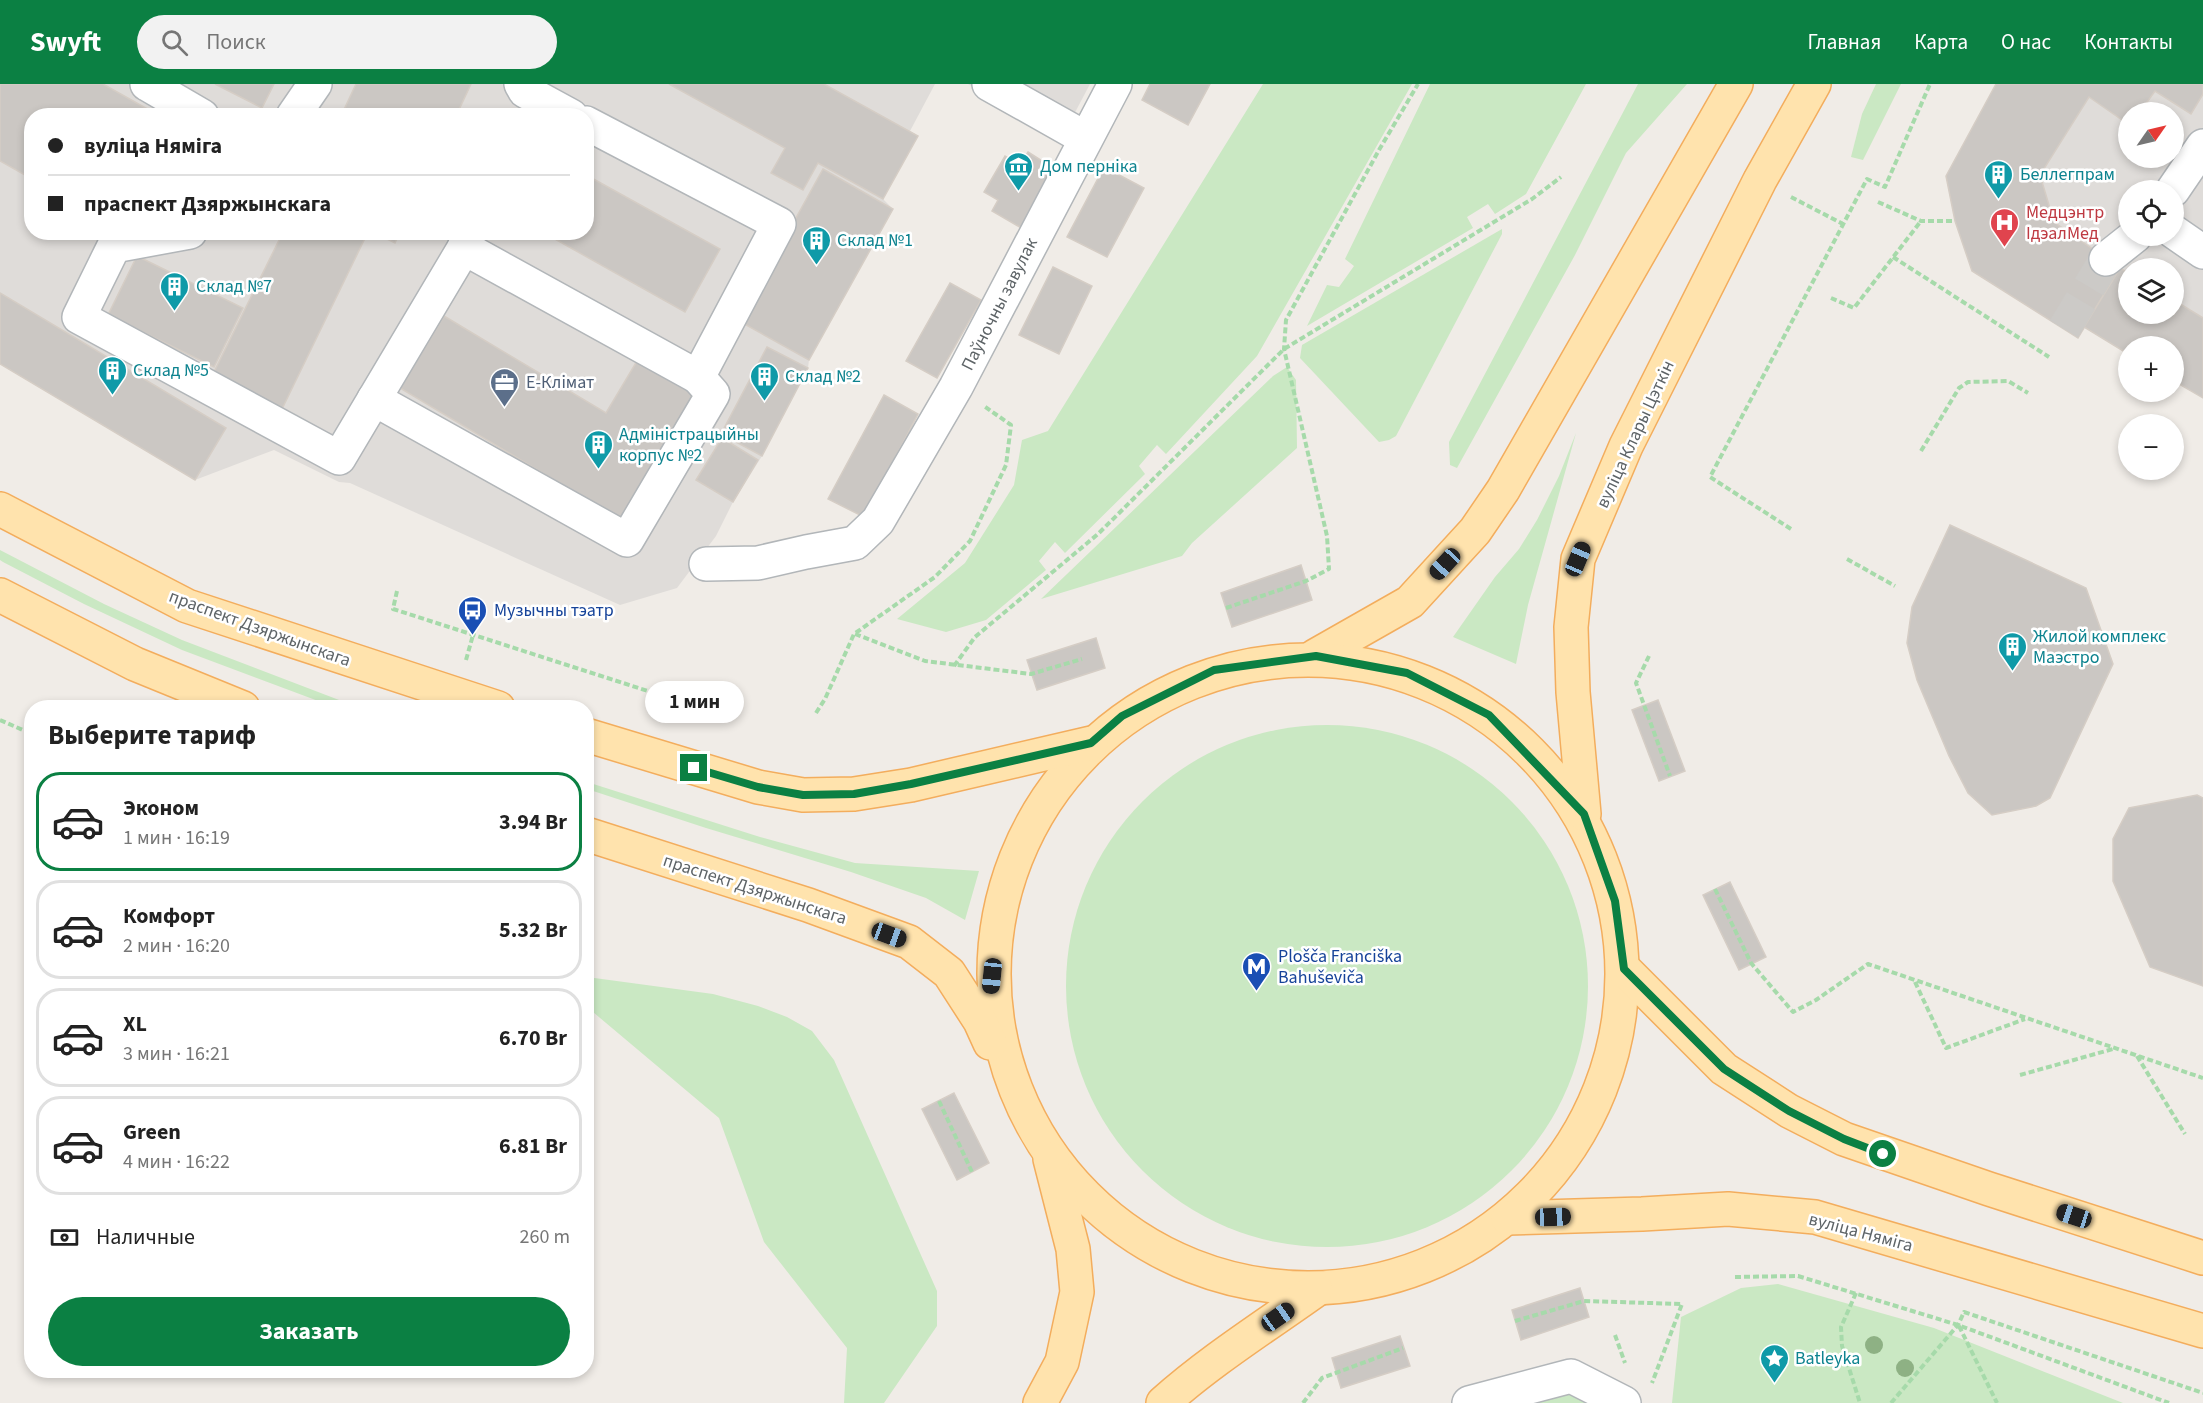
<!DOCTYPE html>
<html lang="ru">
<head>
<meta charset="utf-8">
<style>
	:root { --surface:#fff; --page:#f2f2f2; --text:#222; --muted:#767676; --line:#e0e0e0; --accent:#0b8043 }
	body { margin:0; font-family:"Source Sans 3",sans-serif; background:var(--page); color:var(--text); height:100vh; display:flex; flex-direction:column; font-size:22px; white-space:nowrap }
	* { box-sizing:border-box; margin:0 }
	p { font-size:20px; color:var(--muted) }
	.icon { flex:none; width:33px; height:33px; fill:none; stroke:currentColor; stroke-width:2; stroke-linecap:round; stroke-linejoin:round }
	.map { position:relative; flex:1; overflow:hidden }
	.details { position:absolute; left:24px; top:616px; width:570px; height:678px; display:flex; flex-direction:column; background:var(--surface); border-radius:24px; box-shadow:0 3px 9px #0003 }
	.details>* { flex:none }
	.guide { position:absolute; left:24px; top:24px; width:570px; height:132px; border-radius:24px; box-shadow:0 3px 9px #0003; display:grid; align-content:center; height:132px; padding:0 24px; background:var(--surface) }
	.needle { width:39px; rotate:56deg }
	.buttons { position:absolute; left:2118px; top:18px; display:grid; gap:12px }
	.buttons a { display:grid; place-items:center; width:66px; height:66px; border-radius:50%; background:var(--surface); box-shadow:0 3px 9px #0003; font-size:30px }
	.end { position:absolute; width:27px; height:27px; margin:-14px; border:8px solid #0b8043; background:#fff; box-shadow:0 0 0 3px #fff }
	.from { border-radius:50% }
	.bubble { position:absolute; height:42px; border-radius:21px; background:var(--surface); box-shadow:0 3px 9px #0003; font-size:20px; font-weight:700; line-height:42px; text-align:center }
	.car { position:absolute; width:18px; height:36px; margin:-18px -9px; border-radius:8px; box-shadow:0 0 4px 2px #0007; background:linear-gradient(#222 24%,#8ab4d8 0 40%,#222 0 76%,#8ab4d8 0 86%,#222 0) }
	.guide b { display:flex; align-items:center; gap:21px; height:57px; font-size:22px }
	.guide b+b { border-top:2px solid var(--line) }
	.guide i { width:15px; height:15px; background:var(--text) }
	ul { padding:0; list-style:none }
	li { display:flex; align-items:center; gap:18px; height:99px; margin:0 12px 9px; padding:0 12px; border:3px solid var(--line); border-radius:24px }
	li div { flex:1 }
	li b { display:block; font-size:22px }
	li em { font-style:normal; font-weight:700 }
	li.on { border-color:var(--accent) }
	li>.icon { width:54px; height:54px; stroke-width:1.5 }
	h2 { padding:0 24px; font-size:27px; line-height:72px }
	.pay { display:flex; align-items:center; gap:15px; height:66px; padding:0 24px; font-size:22px }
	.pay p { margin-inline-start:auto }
	.action { display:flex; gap:12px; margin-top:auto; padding:12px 24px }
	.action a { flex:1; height:69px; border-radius:36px; background:var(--accent); color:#fff; font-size:24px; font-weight:700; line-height:69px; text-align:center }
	header { display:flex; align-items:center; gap:36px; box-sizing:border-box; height:84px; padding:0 30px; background:var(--accent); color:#fff }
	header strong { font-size:28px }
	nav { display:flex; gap:33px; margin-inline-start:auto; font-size:21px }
	.search { width:420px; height:54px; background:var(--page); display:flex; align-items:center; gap:15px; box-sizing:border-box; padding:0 21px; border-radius:33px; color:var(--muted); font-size:22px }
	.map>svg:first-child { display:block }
</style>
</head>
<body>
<header>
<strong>Swyft</strong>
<div class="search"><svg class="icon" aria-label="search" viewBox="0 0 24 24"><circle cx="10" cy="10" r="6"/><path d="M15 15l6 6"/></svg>Поиск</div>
<nav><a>Главная</a><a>Карта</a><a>О нас</a><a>Контакты</a></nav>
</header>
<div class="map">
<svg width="2203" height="1319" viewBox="0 0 2203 1319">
	<rect width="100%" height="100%" fill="#f0ece7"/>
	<g fill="#dfdcd9" fill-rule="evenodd">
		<path d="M0,0H935L910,47L918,52L883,115L893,125L809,276L808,284L762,372L733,418L716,452L677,504L620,521L350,399L339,398L274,366L195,396L0,280ZM32,32H586V148H32Z"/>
		<path d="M968,0H1090L1061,55Z"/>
		<path d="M1996,0H2203V314L2174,297V262H2128V270L2084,243L2078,254L1972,187L1955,137L1946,92ZM2128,28H2174V74H2128ZM2128,106H2174V152H2128ZM2128,184H2174V230H2128Z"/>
	</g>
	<g fill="#cae8c3">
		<path d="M1263,0H1412L1257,272L1166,370L1157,361L1139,382L1145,390L1065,469L1055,458L1039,477L1046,486L986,536L946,548L897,535L965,479L1014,401L1022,356L1048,347Z"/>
		<path d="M1430,0H1586L1526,110L1495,130L1488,120L1467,133L1473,144L1307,242L1327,201L1339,203L1354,182L1345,175Z"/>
		<path d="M1638,0H1687L1626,69L1575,171L1457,384L1450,381L1449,358Z"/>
		<path d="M1876,0H1901L1863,76L1851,73L1862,30Z"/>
		<path d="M1502,145V150L1396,352L1389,356L1379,358L1300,274L1302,261Z"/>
		<path d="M1287,283L1296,296L1297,364L1192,459L1182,472L1041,515L1273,292Z"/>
		<path d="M1576,349L1528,521L1516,580L1453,553L1495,493L1519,465L1537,436L1559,392Z"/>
		<path d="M0,466L104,520L182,556L360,624H337L182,566L84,520L3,478L0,476Z"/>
		<circle cx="1327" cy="902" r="261"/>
		<path d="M587,698L760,753L855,779L979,787L965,836L926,814L851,788L706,744L587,705Z"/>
		<path d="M587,893L713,910L758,922L787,933L812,947L834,976L937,1207V1242L884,1319H844L847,1264L764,1158L719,1034L587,923Z"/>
		<path d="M1778,1200L1934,1244L2123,1319H1672L1681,1233L1741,1204Z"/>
		<path d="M1570,1301L1593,1319H1501Z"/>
	</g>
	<g fill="#cbc7c3" stroke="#d5cdc5" stroke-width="1.5">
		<path d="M0,0H103L160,32H32V95L0,77Z"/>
		<path d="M215,0H274L262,24Z"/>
		<path d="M356,0H471L456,32H341Z"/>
		<path d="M669,0H824L918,52L883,115L818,79L803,106L771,89L785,64Z"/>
		<path d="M1150,0H1210L1188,41L1142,16Z"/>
		<path d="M1996,0H2203V10L2191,30L2155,7L2140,28H2128V40L2089,13L2040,91L2054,138L2120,184L2078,254L1972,187L1955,137L1946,92Z"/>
		<path d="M1028,68L1058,87L1023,145L992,127L998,116L984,108L1005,72L1020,81Z"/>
		<path d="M1104,83L1144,104L1107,173L1067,153Z"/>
		<path d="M823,85L893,125L809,276L739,237Z"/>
		<path d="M588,92L720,165L685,228L553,154L557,148H586Z"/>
		<path d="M283,148H368L282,325L212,292Z"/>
		<path d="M373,148H400L395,159Z"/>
		<path d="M137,172L243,224L214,283L108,231Z"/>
		<path d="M1053,183L1092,202L1059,270L1019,251Z"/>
		<path d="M2120,184L2128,189V230H2174V216L2203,234V314L2174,297V262H2128V270L2084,243Z"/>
		<path d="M950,199L981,216L937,294L906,277Z"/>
		<path d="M0,209L226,344L195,396L0,280Z"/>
		<path d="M444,232L606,329L637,277L702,315L628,440L400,304Z"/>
		<path d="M767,263L808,284L762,372L721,350Z"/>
		<path d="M884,311L918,330L864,433L828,415Z"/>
		<path d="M722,354L758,376L733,418L696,396Z"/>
		<path d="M1950,441L2086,504L2113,580L2050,714L2036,722L1992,731L1968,709L1949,672L1917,596L1907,559L1912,523Z"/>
		<path d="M1301,481L1312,516L1232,543L1221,509Z"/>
		<path d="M1096,554L1105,584L1037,606L1027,576Z"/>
		<path d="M1658,616L1685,687L1659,697L1632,626Z"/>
		<path d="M2197,711L2203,714V902L2150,883L2113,797V755L2129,724Z"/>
		<path d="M1730,798L1766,873L1739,886L1703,811Z"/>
		<path d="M954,1009L989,1079L957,1096L922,1025Z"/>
		<path d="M1580,1204L1589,1233L1521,1256L1512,1226Z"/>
		<path d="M1400,1252L1410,1282L1341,1304L1332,1274Z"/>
	</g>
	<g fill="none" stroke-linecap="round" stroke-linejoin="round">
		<path stroke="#cccac7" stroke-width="33" stroke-dasharray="33 16" stroke-linecap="butt" d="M2064,245L2106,175"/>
		<defs>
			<g id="minor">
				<path d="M147,0L202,32"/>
				<path d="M521,0L525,7L571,32"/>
				<path d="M989,0L1085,54"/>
				<path d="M293,32L315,0"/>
				<path d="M2173,106L2203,62"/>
				<path d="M190,148L114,162L79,233L339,374L464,164"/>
				<path d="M470,148L464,164L698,293L779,140L586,39"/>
				<path d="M2174,148L2203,168"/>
				<path d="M2106,175L2135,152"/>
				<path d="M374,315L627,456L713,310L698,293"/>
				<path d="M706,480L758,479L806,468L855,459L878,437L956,303L1115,0"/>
				<path d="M1469,1319L1571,1292L1624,1319"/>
			</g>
			<g id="major">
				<path d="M0,425L187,522L498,624"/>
				<path d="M0,511L135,580L243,624"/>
				<path d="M1315,572L1410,518L1475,447L1503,406L1736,0"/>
				<circle cx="1308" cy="890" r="314"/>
				<path d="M586,651L758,703L803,711L854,710L911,701L1091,659"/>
				<path d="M1584,730L1573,608L1571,543L1578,475L1626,362L1760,96L1814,0"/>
				<path d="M586,750L808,821L909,858L949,889L980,937L990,959"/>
				<path d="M1624,885L1724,985L1789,1027L1844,1055L1989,1105L2203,1174"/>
				<path d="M1508,1134L1642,1130L1728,1125L1815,1133L2203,1247"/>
				<path d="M1040,1319L1062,1278L1077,1208L1073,1165L1050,1075"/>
				<path d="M1163,1319C1210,1277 1264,1243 1316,1206"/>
			</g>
		</defs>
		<use href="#minor" stroke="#b2b6b9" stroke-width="36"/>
		<use href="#major" stroke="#f3ad5d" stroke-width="36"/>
		<g stroke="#a6daaa" stroke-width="4" stroke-dasharray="6 3" stroke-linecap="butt">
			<path d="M1791,113L1843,140"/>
			<path d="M1878,118L1921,137H1955"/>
			<path d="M1893,173L2049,273"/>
			<path d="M1831,214L1854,224L1921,137"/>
			<path d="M1921,367L1959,304L1968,298L2008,297L2028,309"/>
			<path d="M1791,445L1710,393L1867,95L1885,103L1930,0"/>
			<path d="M1847,475L1895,502"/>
			<path d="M397,507L393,525L679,617L685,598"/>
			<path d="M1226,524L1306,497L1329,485L1327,452L1284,265L1286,236L1379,66L1418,0"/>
			<path d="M855,550L925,577L1031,590L1082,575"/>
			<path d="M1649,572L1636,599L1670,692"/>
			<path d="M466,576L473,551"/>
			<path d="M954,582L975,553L1098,450L1284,265L1532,115L1561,93"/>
			<path d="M816,629L825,615L854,550L935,493L970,457L1006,381L1011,341L984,322"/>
			<path d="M0,636L32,650"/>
			<path d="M1715,805L1751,879L1793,928L1816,916L1868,880L2203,994"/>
			<path d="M1915,898L1946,964L2025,935"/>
			<path d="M2137,972L2185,1050"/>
			<path d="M2020,991L2113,965"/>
			<path d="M939,1017L972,1088"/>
			<path d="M1735,1193L1798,1192L1958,1241L2169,1319"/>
			<path d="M1856,1209L1841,1243L1842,1262L1860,1319"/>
			<path d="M1515,1237L1584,1217L1682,1220L1652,1299"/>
			<path d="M1959,1242L1997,1319"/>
			<path d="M1615,1251L1625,1279"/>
			<path d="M1303,1319L1322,1294L1403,1264"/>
			<path d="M1891,1319L1958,1241L1964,1228L2203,1309"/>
		</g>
		<use href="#minor" stroke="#fff" stroke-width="33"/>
		<use href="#major" stroke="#ffe3ad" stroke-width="33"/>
	</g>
	<g fill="#8eb184">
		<circle cx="1874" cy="1261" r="9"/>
		<circle cx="1905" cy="1284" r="9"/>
	</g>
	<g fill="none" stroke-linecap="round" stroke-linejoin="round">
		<path stroke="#0b8043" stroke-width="8" d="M694,684L758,703L803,711L854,710L911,700L1091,659L1122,632L1214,586L1316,572L1407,589L1489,631L1584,730L1615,817L1624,885L1724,985L1789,1027L1844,1055L1883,1070"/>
	</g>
	<defs>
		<symbol id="museum-pin" viewBox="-11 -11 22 30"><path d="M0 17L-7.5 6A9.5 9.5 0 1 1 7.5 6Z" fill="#0f9aa8" stroke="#fff"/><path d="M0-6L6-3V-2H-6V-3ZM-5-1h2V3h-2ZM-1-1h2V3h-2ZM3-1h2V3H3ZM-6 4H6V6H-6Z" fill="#fff"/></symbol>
		<symbol id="building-pin" viewBox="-11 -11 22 30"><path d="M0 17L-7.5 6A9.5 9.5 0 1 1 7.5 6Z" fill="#0f9aa8" stroke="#fff"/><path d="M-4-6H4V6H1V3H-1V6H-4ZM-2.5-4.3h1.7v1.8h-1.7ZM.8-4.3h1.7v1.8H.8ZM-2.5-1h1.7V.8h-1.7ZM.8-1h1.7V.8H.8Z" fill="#fff"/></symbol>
		<symbol id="hospital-pin" viewBox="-11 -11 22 30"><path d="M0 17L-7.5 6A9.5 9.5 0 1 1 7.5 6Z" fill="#e0444e" stroke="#fff"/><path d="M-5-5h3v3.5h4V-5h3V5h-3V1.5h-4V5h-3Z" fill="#fff"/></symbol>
		<symbol id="office-pin" viewBox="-11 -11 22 30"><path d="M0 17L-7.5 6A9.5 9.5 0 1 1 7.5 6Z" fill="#5c6f8a" stroke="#fff"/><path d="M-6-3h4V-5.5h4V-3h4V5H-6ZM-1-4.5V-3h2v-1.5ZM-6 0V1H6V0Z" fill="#fff"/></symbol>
		<symbol id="bus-pin" viewBox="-11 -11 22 30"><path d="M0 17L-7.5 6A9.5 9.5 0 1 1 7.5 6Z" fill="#1a4fb4" stroke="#fff"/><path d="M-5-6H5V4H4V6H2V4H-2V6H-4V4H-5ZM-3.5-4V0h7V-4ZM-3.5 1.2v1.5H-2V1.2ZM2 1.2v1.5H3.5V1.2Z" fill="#fff"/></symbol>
		<symbol id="metro-pin" viewBox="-11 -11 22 30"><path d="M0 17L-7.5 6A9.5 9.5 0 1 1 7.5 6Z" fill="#1a4fb4" stroke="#fff"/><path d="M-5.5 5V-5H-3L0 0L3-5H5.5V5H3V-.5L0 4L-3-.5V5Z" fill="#fff"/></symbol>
		<symbol id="sight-pin" viewBox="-11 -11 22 30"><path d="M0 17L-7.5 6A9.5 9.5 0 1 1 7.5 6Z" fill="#0f9aa8" stroke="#fff"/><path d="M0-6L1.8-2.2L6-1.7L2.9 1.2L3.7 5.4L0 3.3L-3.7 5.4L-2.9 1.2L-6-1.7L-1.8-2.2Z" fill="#fff"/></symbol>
	</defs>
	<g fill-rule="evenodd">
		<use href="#museum-pin" x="1002" y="66" width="33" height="45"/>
		<use href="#building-pin" x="1982" y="74" width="33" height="45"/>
		<use href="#hospital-pin" x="1988" y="122" width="33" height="45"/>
		<use href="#building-pin" x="800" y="140" width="33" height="45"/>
		<use href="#building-pin" x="158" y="186" width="33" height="45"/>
		<use href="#building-pin" x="96" y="270" width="33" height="45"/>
		<use href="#building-pin" x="748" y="276" width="33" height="45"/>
		<use href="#office-pin" x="488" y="282" width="33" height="45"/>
		<use href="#building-pin" x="582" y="344" width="33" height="45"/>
		<use href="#bus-pin" x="456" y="510" width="33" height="45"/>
		<use href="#building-pin" x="1996" y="546" width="33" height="45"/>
		<use href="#metro-pin" x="1240" y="866" width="33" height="45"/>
		<use href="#sight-pin" x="1758" y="1258" width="33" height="45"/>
	</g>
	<g text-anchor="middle" stroke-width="5" stroke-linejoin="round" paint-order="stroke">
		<g font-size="18" fill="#0d838f" stroke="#fff" text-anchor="start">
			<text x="1040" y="88">Дом перніка</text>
			<text x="2020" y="96">Беллегпрам</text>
			<text x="837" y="162">Склад №1</text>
			<text x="196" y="208">Склад №7</text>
			<text x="133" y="292">Склад №5</text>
			<text x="785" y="298">Склад №2</text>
			<text x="619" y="356">Адміністрацыйны<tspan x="619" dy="21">корпус №2</tspan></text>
			<text x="2033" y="558">Жилой комплекс<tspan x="2033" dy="21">Маэстро</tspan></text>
			<text x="1795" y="1280">Batleyka</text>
		</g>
		<g font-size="18" fill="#be3a42" stroke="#fff" text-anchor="start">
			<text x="2026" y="134">Медцэнтр<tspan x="2026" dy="21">ІдэалМед</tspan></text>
		</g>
		<g font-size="18" fill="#5e6467" stroke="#fff">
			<text transform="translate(999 220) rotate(-63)" y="6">Паўночны завулак</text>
			<text transform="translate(1635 350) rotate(-65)" y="6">вуліца Клары Цэткін</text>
			<text transform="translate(260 544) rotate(20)" y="6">праспект Дзяржынскага</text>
			<text transform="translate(755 805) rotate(18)" y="6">праспект Дзяржынскага</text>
			<text transform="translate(1861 1148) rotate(15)" y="6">вуліца Няміга</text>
		</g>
		<g font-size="18" fill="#4e5e75" stroke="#fff" text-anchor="start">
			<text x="526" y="304">Е-Клімат</text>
		</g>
		<g font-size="18" fill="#164399" stroke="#fff" text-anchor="start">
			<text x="494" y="532">Музычны тэатр</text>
			<text x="1278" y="878">Plošča Franciška<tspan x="1278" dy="21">Bahuševiča</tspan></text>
		</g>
	</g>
</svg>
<div class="buttons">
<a><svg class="needle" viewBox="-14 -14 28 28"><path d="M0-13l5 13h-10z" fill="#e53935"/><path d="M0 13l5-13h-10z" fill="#767676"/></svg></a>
<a><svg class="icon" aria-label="locate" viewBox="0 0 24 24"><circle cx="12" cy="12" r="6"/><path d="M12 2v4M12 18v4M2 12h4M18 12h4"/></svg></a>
<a><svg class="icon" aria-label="layers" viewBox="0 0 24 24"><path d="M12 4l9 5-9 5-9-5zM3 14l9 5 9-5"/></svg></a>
<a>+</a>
<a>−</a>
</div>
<i class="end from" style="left:1883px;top:1070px"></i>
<i class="end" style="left:694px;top:684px"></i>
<div class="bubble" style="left:645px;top:597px;width:99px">1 мин</div>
<i class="car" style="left:1578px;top:475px;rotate:23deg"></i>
<i class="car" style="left:1445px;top:480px;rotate:223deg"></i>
<i class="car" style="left:889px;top:851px;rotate:110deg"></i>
<i class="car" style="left:992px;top:892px;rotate:186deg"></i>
<i class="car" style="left:2074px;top:1132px;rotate:288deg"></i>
<i class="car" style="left:1553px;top:1133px;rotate:88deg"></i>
<i class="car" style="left:1278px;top:1233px;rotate:55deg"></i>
<div class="guide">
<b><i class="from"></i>вуліца Няміга</b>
<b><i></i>праспект Дзяржынскага</b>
</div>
<section class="details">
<h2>Выберите тариф</h2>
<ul>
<li class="on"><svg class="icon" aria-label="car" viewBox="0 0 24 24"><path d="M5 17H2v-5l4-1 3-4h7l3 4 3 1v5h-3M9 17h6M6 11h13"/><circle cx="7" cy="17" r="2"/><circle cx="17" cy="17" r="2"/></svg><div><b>Эконом</b><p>1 мин · 16:19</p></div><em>3.94 Br</em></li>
<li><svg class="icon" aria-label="car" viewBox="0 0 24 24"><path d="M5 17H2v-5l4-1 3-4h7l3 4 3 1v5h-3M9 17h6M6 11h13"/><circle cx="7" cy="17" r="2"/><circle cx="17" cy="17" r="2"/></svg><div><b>Комфорт</b><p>2 мин · 16:20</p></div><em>5.32 Br</em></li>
<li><svg class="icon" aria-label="car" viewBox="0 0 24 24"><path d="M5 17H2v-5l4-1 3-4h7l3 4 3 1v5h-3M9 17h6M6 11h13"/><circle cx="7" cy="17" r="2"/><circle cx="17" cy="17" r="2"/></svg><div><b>XL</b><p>3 мин · 16:21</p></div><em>6.70 Br</em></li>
<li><svg class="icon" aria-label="car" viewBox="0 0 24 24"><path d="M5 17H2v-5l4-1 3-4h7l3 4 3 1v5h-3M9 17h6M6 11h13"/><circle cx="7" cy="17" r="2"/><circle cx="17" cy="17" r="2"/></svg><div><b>Green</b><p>4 мин · 16:22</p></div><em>6.81 Br</em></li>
</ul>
<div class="pay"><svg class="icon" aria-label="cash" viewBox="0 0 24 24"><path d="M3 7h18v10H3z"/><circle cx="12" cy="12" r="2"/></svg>Наличные<p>260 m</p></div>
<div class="action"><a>Заказать</a></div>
</section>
</div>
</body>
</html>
